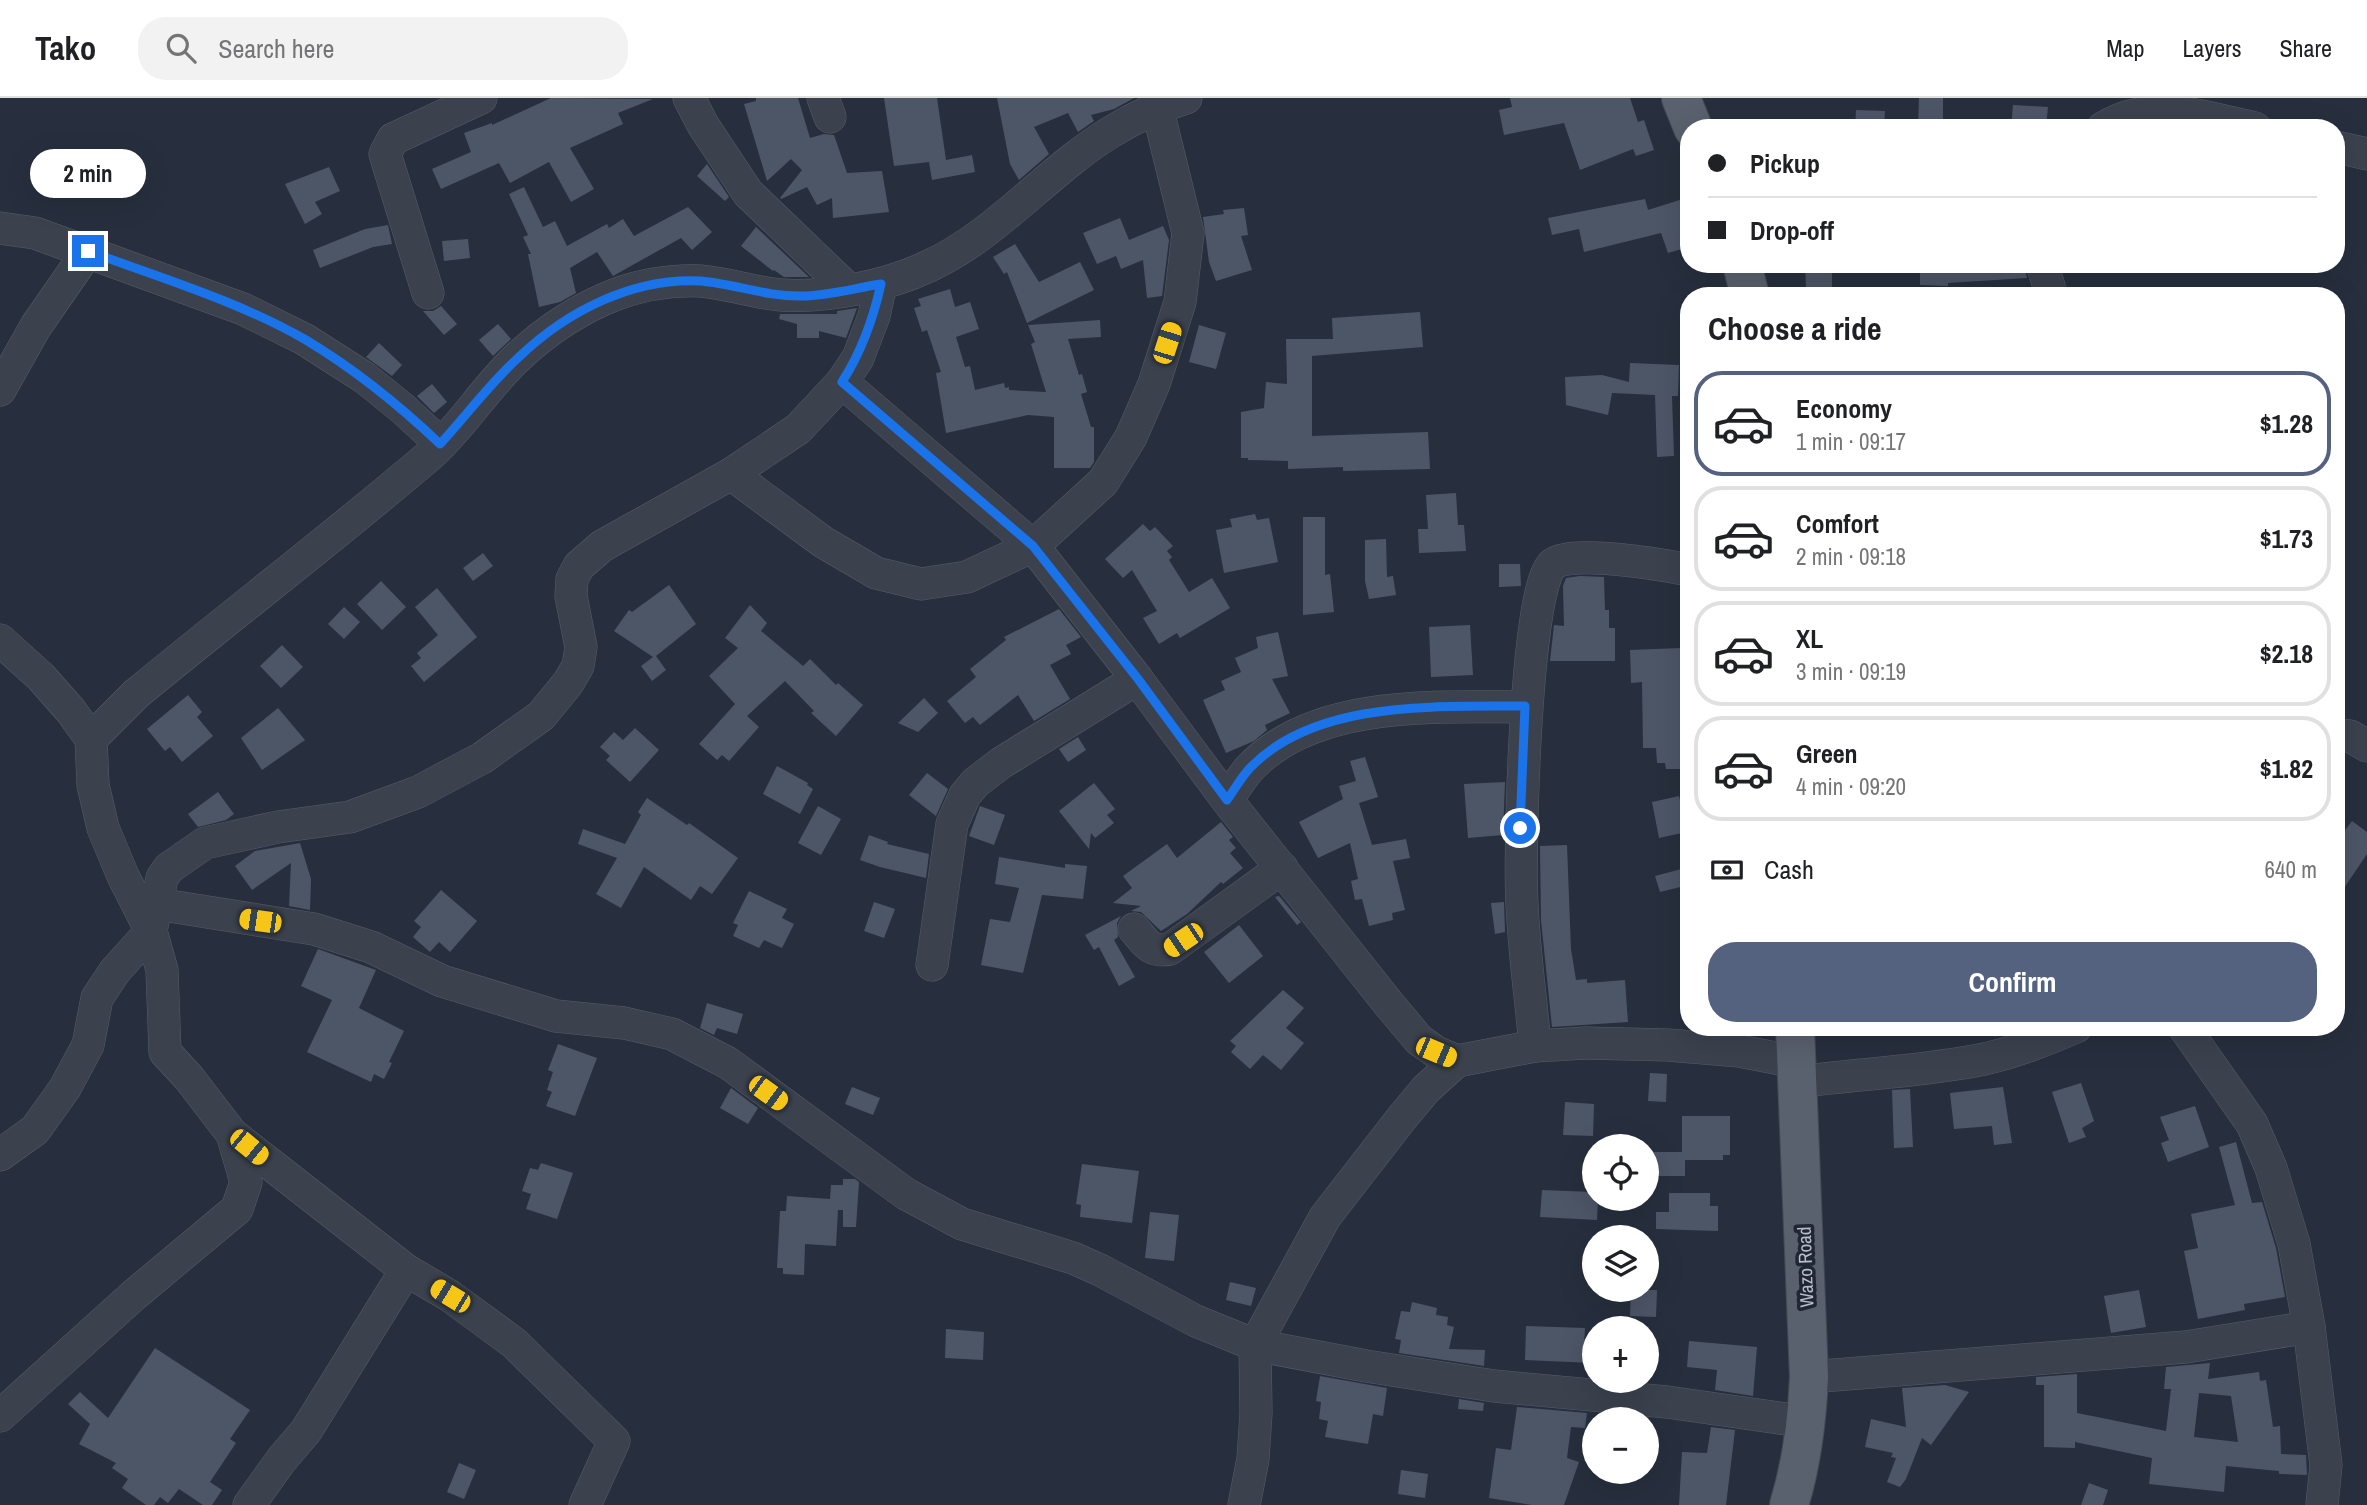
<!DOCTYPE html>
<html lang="en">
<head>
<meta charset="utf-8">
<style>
	:root { --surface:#fff; --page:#f2f2f2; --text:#202124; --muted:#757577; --line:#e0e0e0; --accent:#546280 }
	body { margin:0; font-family:"Archivo Narrow",sans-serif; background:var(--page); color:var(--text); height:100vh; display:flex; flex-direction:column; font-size:26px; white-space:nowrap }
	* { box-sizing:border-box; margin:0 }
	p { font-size:23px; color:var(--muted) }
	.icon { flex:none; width:38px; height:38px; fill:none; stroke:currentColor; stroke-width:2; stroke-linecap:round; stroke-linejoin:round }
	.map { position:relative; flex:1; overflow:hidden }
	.sheet { position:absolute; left:1680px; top:189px; width:665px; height:749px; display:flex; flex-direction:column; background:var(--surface); border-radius:28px; box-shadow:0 7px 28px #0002 }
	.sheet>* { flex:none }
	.hud { position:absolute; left:1680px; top:21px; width:665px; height:154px; border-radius:28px; box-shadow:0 7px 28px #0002; display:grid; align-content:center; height:154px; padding:0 28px; background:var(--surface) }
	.tools { position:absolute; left:1582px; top:1036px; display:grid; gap:14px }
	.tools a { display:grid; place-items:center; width:77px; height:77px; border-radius:50%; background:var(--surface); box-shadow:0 7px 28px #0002; font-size:35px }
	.end { position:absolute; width:32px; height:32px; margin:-16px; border:9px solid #1a73e8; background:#fff; box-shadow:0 0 0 4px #fff }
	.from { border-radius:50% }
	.bubble { position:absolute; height:49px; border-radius:24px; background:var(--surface); box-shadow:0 7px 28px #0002; font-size:23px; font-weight:700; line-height:49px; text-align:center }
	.car { position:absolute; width:21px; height:42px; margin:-21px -10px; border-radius:9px; box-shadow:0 0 5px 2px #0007; background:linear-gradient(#f5c518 24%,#345 0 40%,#f5c518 0 76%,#345 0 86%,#f5c518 0) }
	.hud b { display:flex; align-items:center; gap:24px; height:66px; font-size:26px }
	.hud b+b { border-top:2px solid var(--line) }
	.hud i { width:18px; height:18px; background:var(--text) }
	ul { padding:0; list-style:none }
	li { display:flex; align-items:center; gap:21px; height:105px; margin:0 14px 10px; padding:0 14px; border:4px solid var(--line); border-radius:28px }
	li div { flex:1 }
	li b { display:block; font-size:26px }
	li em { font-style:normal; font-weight:700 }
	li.current { border-color:var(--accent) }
	li>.icon { width:63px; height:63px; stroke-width:1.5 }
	h2 { padding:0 28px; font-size:32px; line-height:84px }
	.pay { display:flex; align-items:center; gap:18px; height:77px; padding:0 28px; font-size:26px }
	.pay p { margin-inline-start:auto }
	.primary-button { display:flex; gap:14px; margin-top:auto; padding:14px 28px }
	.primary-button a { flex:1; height:80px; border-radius:28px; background:var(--accent); color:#fff; font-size:28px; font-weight:700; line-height:80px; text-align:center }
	header { display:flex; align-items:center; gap:42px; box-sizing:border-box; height:98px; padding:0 35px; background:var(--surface); border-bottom:2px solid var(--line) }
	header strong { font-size:33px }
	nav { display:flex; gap:38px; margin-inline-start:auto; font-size:24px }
	.search { width:490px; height:63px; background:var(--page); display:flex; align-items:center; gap:18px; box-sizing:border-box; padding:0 24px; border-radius:28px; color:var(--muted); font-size:26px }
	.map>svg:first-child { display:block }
</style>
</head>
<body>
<header>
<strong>Tako</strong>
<div class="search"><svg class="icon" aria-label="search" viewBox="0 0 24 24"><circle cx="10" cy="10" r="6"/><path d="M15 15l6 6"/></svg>Search here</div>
<nav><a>Map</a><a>Layers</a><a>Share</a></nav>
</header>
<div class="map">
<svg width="2367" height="1407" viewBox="0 0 2367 1407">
	<rect width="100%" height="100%" fill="#272f3e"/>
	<g fill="#4d5667" fill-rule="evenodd">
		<path d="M551,0L653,1L618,15L623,26L570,50L594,91L571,104L549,64L510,85L499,65L441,91L432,71L471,54L464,35L492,25V27Z"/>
		<path d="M756,0H798L810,40L824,36L834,37L847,75L882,73L889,114L833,120L832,100L817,107L807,89L781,101L780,100L802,72L791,61L767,83L744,6L756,3Z"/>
		<path d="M884,0H937L946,62L972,57L975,74L932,82L929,64L894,68Z"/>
		<path d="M997,0H1134L1114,11L1091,17L1094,23L1078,34L1068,15L1034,29L1049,56L1019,82L1010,66Z"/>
		<path d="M1510,0H1630L1638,24L1644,22L1654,52L1636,58L1633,51L1580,72L1564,25L1504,37L1499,12L1512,9Z"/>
		<path d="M1919,0H1943V30H1918Z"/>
		<path d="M2013,7L2048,9L2046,30H2011Z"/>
		<path d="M1856,12L1885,13L1884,30H1855Z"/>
		<path d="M707,66L729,99L725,103L697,78Z"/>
		<path d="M329,69L340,93L315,104L322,116L305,126L285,86Z"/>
		<path d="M524,89L543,129L555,123L567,148L607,126L609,130L623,121L634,138L688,109L712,134L692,152L681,140L613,178L597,154L570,170L576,195L560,204L539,209L528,156H531L523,139L528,137L509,96Z"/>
		<path d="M1689,99V149L1668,155L1661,135L1584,154L1579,131L1552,137L1548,120L1645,101L1648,112Z"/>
		<path d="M1244,110L1248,137L1241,138L1252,172L1216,183L1209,164L1203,119L1224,116L1223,112Z"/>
		<path d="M1120,120L1129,142L1163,128L1169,142L1162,198L1147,200L1143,162L1121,171L1116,158L1097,166L1083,135Z"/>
		<path d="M388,127L392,146L373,149L320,170L313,152L365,131Z"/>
		<path d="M756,129L809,179H784L774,172L773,173L741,148Z"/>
		<path d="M468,141L470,160L444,163L442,143Z"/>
		<path d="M1015,146L1039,184L1080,164L1094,192L1027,225L1007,174L1004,176L993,159Z"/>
		<path d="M1805,166H1822V173H1832V190H1806Z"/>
		<path d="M1920,166H2024L2027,180L1948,185V188L1920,187Z"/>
		<path d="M950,191L955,209L970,204L979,231L956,239L965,269L970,268L975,292L1004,285L1005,290L1009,289V292L1046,294L1031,246L1035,244L1028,227L1100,222L1101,239L1068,241L1079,277L1082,276L1087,294L1081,296L1091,329H1094V364L1090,370H1054V319L1028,317L946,335L936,275L941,274L927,232L922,234L914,210L921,208L918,201Z"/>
		<path d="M441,208L457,226L444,237L423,213H433Z"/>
		<path d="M857,210L846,240L819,233V240H797V226L779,221L780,216H837V213Z"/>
		<path d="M1420,214L1423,249L1312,258V338L1428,334L1430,371L1343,373V369L1288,371V363L1248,362V360H1241V314L1264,310L1266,284L1287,286L1286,241H1333L1332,220Z"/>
		<path d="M498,226L511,241L493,258L479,242Z"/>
		<path d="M1199,227L1226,235L1216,271L1189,264Z"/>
		<path d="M379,245L402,267L392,278L366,259Z"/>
		<path d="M1630,265L1679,267L1678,298H1672L1674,358L1657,359L1655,297L1612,295L1608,317L1566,307L1565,279L1602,277L1629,284Z"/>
		<path d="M432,286L447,304L434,315L417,298Z"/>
		<path d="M1456,395L1458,427H1464L1466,453L1419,455L1418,431H1428L1426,397Z"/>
		<path d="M1255,416L1257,422L1269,420L1278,464L1224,475L1216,432L1232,429L1230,421Z"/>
		<path d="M1303,419H1325V477L1330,476L1334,514L1303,517Z"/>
		<path d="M1143,426L1150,433L1155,429L1173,448L1167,453L1172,459L1169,462L1189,494L1212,480L1230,510L1180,540L1177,535L1159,546L1143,520L1157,513L1132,472L1123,480L1105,461Z"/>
		<path d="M1386,441L1387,479L1393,478L1396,497L1369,501L1365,483V442Z"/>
		<path d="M483,455L493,468L473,483L463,470Z"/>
		<path d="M1499,466H1520L1521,488L1499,489Z"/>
		<path d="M1580,478L1604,479L1605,512H1609V530H1615V563H1550L1554,527L1564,528L1563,488L1566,480Z"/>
		<path d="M381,483L406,509L382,532L357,506Z"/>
		<path d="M669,487L696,526L656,558L666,572L652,583L641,568L653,559L614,533L629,512L632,514Z"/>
		<path d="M437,490L477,539L424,584L411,568L421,560L417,555L438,537L415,509Z"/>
		<path d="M750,507L767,525L761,533L803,568L810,561L836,587L838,585L863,607L836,638L811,615L814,613L785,583L747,618L759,629L729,663L722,657L717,662L699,646L735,606L709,578L738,550L725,540Z"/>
		<path d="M344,509L360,524L344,541L328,526Z"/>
		<path d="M1059,511L1081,539L1066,547L1071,556L1050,567L1070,601L1034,623L1018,597L980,627L973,619L965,625L947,603L976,579L970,571L1006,542L1004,539Z"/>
		<path d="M1470,527L1473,577L1431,579L1429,529Z"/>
		<path d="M1278,534L1288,578L1272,581L1290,615L1265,627L1267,632L1254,643L1226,655L1203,602L1225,592L1221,583L1241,574L1235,560L1258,550L1256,539Z"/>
		<path d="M282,547L303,569L281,590L260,568Z"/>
		<path d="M1681,550L1683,600L1689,599V671H1666L1665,665H1657L1656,650H1643L1642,584L1631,585L1630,552Z"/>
		<path d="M188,597L202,614L197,619L213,638L182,664L170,649L165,653L147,631Z"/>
		<path d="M924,600L938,615L918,634L898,625Z"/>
		<path d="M278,610L305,642L262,672L241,640Z"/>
		<path d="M635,630L659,652L630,684L606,662L610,658L600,649L614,634L623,642Z"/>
		<path d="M1078,639L1086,652L1068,664L1059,651Z"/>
		<path d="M1365,659L1378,699L1359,705L1372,747L1406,741L1410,760L1393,763L1405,812L1392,815L1393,822L1369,828L1362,801L1355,802L1351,783L1358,781L1350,745L1318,760L1299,724L1343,701L1339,688L1356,683L1350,663Z"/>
		<path d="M777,668L808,685L807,687L813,691L800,716L763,696Z"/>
		<path d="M927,675L948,691L936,718L909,697Z"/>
		<path d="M1505,684L1503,737L1468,740L1464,686Z"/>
		<path d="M1094,685L1115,711L1107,717L1114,725L1095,740L1091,735L1089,751L1059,713Z"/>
		<path d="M218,694L234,716L226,722L198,729L188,716Z"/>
		<path d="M1679,698L1687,734L1659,740L1652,704Z"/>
		<path d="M647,700L687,727L689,725L738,760L712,796L700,788L691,802L644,769L621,810L596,796L617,760L578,746L583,731L625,746L641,717L638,714Z"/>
		<path d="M818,708L841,721L821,757L798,745Z"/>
		<path d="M980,708L1005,717L994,747L969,738Z"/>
		<path d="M2352,723L2367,734V756L2336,802V744Z"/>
		<path d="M1221,724L1233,739L1229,742L1236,750L1230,755L1243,770L1223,786L1221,784L1187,816L1161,833L1141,814L1131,813L1141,808L1113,805L1132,790L1123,778L1167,746L1177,760Z"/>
		<path d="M869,737L888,744L887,746L929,756L926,780L880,769L860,762Z"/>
		<path d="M300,745L311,781L310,812L289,808L291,765L252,792L235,768L255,753Z"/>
		<path d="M1567,747L1571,851L1576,882L1587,881V885L1625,882L1628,924L1552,929L1541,822L1540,748Z"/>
		<path d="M999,759L1065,770V766L1087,768L1083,801L1042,797L1023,875L981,867L990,821L1010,824L1019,790L995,786Z"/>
		<path d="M1689,769V787L1660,794L1655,778Z"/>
		<path d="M441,792L477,823L450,854L439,844L430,854L413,839L421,829L414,823Z"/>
		<path d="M749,793L787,811L782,820L794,826L782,850L764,842L759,850L733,838L738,827L733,825Z"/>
		<path d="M1279,798L1301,824L1297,827L1275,799Z"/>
		<path d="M874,804L895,811L884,840L864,833Z"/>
		<path d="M1504,804L1505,834L1495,836L1491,805Z"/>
		<path d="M1121,818L1117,825L1118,839L1114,842L1135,879L1119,888L1099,849L1094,852L1085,837Z"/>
		<path d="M1239,827L1263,858L1229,885L1204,854Z"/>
		<path d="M318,851L376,872L359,910L404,933L389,964L392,965L384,981L374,976L371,984L307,954L332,902L301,888Z"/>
		<path d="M1283,892L1304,910L1286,930L1304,945L1281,972L1263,957L1250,971L1231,954L1236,948L1230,943Z"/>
		<path d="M707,905L743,916L737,936L717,930L714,937L700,930Z"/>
		<path d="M558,946L597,960L575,1018L546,1008L552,994L547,992L553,974L548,972Z"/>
		<path d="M1650,975L1667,976L1666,1004L1648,1003Z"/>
		<path d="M2081,985L2094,1023L2082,1030L2086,1039L2069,1045L2052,994Z"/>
		<path d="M852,989L880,1000L873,1017L845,1006Z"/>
		<path d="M2003,989L2012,1045L1994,1047L1992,1028L1954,1031L1950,995Z"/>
		<path d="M731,990L758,1010L748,1026L720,1010Z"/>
		<path d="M1910,991L1913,1049L1894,1050L1892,992Z"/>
		<path d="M1565,1004L1594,1006L1593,1038L1563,1037Z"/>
		<path d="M2195,1008L2209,1049L2168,1064L2161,1045L2169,1042L2160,1019Z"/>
		<path d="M1682,1018H1730V1057H1723V1062H1685V1078H1647V1054H1682Z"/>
		<path d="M2236,1044L2252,1105L2262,1104L2276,1150L2285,1199L2244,1206L2245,1212L2198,1221L2184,1153L2198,1150L2191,1116L2235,1107L2219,1049Z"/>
		<path d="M541,1065L573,1075L557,1121L526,1111L531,1096L522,1093L530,1070L538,1072Z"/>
		<path d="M1082,1066L1139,1073L1132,1125L1080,1119L1081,1107L1076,1106Z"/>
		<path d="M843,1081H855L859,1084L856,1129H843V1112H838L836,1148L805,1146L804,1177L783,1176V1170H777L780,1113H786L787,1098L830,1101L831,1087H843Z"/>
		<path d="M1542,1092L1594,1094V1101H1598L1597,1122L1540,1119Z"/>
		<path d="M1669,1095H1710V1108H1718V1133L1656,1131V1114H1669Z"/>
		<path d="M1150,1114L1179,1117L1174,1163L1145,1160Z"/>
		<path d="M1230,1184L1256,1190L1251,1208L1226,1202Z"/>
		<path d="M1631,1192H1657L1656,1219L1630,1218Z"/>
		<path d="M2139,1192L2146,1229L2111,1235L2104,1198Z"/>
		<path d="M1412,1204L1437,1210L1436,1217L1448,1219L1447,1227L1454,1229L1449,1251L1485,1252L1484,1268L1399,1255L1401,1242L1395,1241L1401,1213L1410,1214Z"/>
		<path d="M1526,1228L1585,1230L1584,1247H1592V1265L1525,1262Z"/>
		<path d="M946,1231L984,1234L983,1262L945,1260Z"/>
		<path d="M1689,1243L1757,1249L1753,1298L1715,1292L1717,1272L1687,1269Z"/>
		<path d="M155,1250L250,1312L230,1341L236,1345L210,1384L222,1392L212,1407H203L179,1391L168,1405L160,1399L154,1407H146L122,1390L128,1381L112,1370L116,1365L79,1346L90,1326L68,1306L80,1294L108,1320Z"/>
		<path d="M2210,1265L2208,1281L2259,1274L2260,1283L2266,1282L2273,1329L2280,1328L2281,1356L2306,1357L2307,1377L2279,1376V1373L2226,1368L2224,1394L2149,1386L2152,1360L2075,1344V1350L2044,1349V1287H2036V1279L2077,1276V1315L2166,1333L2171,1291H2164L2166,1269ZM2199,1295L2231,1298L2238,1344L2194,1339Z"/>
		<path d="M1320,1278L1387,1290L1383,1318L1373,1316L1368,1346L1325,1339L1328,1323L1319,1321L1321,1304L1316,1303Z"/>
		<path d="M1945,1287L1969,1294L1931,1347L1922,1340L1906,1381L1900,1389L1887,1384L1896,1360L1891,1359L1893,1355L1865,1349L1871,1321L1906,1329L1902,1290Z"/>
		<path d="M1459,1301L1484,1305L1483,1313L1458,1311Z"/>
		<path d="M1517,1309L1587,1315L1585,1330L1571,1329L1567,1360L1579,1364L1564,1407H1532L1489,1400L1496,1350L1511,1352Z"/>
		<path d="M1711,1329L1735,1332L1726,1407H1679L1682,1354L1707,1355Z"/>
		<path d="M459,1365L476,1372L464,1401L447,1394Z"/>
		<path d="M1401,1372L1428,1376L1425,1400L1398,1396Z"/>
		<path d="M2089,1385L2108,1392L2103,1407H2081Z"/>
	</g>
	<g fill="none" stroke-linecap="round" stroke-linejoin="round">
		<defs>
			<g id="minor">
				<path d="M689,0L703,27L748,95L848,191"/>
				<path d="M823,0L830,19"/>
				<path d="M2103,30C2150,0 2205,19 2255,30"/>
				<path d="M2336,49L2367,56"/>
				<path d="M0,130L35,135L243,211L304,241L365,280L402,310L441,346"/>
				<path d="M2042,166L2052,198"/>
				<path d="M428,195L385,56L393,41L481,0"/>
				<path d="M842,284L1033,448L1137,581L1227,702L1388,905L1419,942L1436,954L1457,963L1535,948L1586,945L1668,947L1739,953L1796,964"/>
				<path d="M0,292L36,228L88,153"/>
				<path d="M731,376L823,444L876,475L921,486L967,479L1033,448L1103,384L1131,339L1154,286L1180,204L1188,135L1157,9"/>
				<path d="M0,542L41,579L71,613L91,641L93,687L103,730L123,778L151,833L162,872L165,954L189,980L232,1036L246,1084L237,1111L134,1197L0,1318"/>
				<path d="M2336,637L2350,638L2367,648"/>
				<path d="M91,641L136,596C233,516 334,439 430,357C463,328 486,288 519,258C546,233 579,211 614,197C641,187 671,182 700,183C728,185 754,195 781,197C827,200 887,188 929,168C998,136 1047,73 1111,34C1135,19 1160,8 1186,0"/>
				<path d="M1227,702C1234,692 1241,680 1249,671C1314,601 1438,609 1526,609"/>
				<path d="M157,806L314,831L371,849L442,883L556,918L624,925L672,936L728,965L906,1096L962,1126L1073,1160L1100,1172L1196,1223L1255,1247L1366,1268L1494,1288L1667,1304L1807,1324"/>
				<path d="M1134,831C1146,845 1150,855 1170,851L1282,770"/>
				<path d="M932,867L952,726L965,697L975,685L1001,665L1137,581"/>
				<path d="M2184,929L2252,1026L2271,1070L2294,1146L2309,1229L2326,1367L2322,1407"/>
				<path d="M1535,948C1531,901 1524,853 1522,806C1519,760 1525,488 1553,466C1572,451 1664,467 1689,472"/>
				<path d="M1797,984C1856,976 1915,974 1974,963C2009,957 2044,943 2076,929"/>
				<path d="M232,1036L406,1172L306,1333L282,1361L249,1407"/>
				<path d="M0,1057L35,1032L65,990L88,947L97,900L115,873L151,833L162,780L169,770L205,745L278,729L350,719L418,694L482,660L541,618L568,585L578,568L581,549L571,498L572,481L579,468L602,448L731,376L798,331L842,284L858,260L874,218L881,186"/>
				<path d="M406,1172L450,1198L514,1245L614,1343L585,1407"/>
				<path d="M1809,1279L2186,1249L2309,1229"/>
				<path d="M1244,1407L1253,1361L1256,1315L1255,1247L1325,1119L1401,1021L1426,991L1457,963"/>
			</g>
			<g id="major">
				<path d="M1681,0L1693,30"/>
				<path d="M1742,166L1750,198"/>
				<path d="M1789,1407C1802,1365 1807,1323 1809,1279L1795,929"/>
			</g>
		</defs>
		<use href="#minor" stroke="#565d69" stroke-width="33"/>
		<use href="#major" stroke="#444b57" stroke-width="40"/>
		<use href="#minor" stroke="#3b424e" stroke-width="32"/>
		<use href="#major" stroke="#59616e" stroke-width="38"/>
	</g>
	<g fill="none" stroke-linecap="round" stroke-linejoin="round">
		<path stroke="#1a73e8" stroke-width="9" d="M88,153C161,180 238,203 306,242C356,272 399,307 440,346C466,318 490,285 519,259C567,213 634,179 701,183C735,186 767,199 802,198C827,198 855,190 881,186C873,222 862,253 842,284L1033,448L1138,581L1227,702C1234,692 1241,680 1249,671C1315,601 1438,609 1525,608L1520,730"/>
	</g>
	<g text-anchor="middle" stroke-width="7" stroke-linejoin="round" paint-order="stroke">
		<g font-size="19" fill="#b7bdc9" stroke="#202734">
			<text transform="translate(1805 1169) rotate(-92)" y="7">Wazo Road</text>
		</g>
	</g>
</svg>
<div class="tools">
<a><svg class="icon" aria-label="locate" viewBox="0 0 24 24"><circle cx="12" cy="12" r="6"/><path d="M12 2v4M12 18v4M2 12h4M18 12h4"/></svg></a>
<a><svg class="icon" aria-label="layers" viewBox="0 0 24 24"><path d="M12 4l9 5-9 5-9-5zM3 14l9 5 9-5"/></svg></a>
<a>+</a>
<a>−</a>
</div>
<i class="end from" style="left:1520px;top:730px"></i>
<i class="end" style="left:88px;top:153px"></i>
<div class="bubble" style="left:30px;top:51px;width:116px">2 min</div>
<i class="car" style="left:1167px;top:245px;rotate:18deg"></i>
<i class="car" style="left:260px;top:823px;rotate:278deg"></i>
<i class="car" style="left:1183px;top:842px;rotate:236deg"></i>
<i class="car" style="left:1436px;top:954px;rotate:113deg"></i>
<i class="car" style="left:768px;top:995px;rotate:126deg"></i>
<i class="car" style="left:249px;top:1049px;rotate:129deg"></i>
<i class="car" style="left:450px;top:1198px;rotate:301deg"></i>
<div class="hud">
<b><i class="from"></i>Pickup</b>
<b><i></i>Drop-off</b>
</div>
<section class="sheet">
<h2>Choose a ride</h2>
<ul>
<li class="current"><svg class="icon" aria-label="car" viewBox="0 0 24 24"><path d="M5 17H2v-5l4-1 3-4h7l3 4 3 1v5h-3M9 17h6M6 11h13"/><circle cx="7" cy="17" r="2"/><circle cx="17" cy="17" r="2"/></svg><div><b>Economy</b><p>1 min · 09:17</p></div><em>$1.28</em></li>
<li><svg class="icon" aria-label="car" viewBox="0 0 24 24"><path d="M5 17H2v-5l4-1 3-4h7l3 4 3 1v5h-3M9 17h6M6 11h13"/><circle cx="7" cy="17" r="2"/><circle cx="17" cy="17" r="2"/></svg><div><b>Comfort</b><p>2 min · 09:18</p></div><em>$1.73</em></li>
<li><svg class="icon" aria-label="car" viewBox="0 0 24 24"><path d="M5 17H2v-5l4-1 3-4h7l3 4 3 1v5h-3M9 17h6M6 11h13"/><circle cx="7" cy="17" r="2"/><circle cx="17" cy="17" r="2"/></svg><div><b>XL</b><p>3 min · 09:19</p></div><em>$2.18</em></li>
<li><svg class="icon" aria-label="car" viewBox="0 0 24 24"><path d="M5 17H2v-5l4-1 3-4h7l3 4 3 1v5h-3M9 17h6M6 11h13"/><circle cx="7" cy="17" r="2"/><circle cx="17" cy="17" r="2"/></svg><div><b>Green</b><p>4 min · 09:20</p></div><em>$1.82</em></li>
</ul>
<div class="pay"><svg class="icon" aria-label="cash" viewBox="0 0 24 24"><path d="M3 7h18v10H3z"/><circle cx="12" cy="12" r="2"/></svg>Cash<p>640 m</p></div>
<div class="primary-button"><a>Confirm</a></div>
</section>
</div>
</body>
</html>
